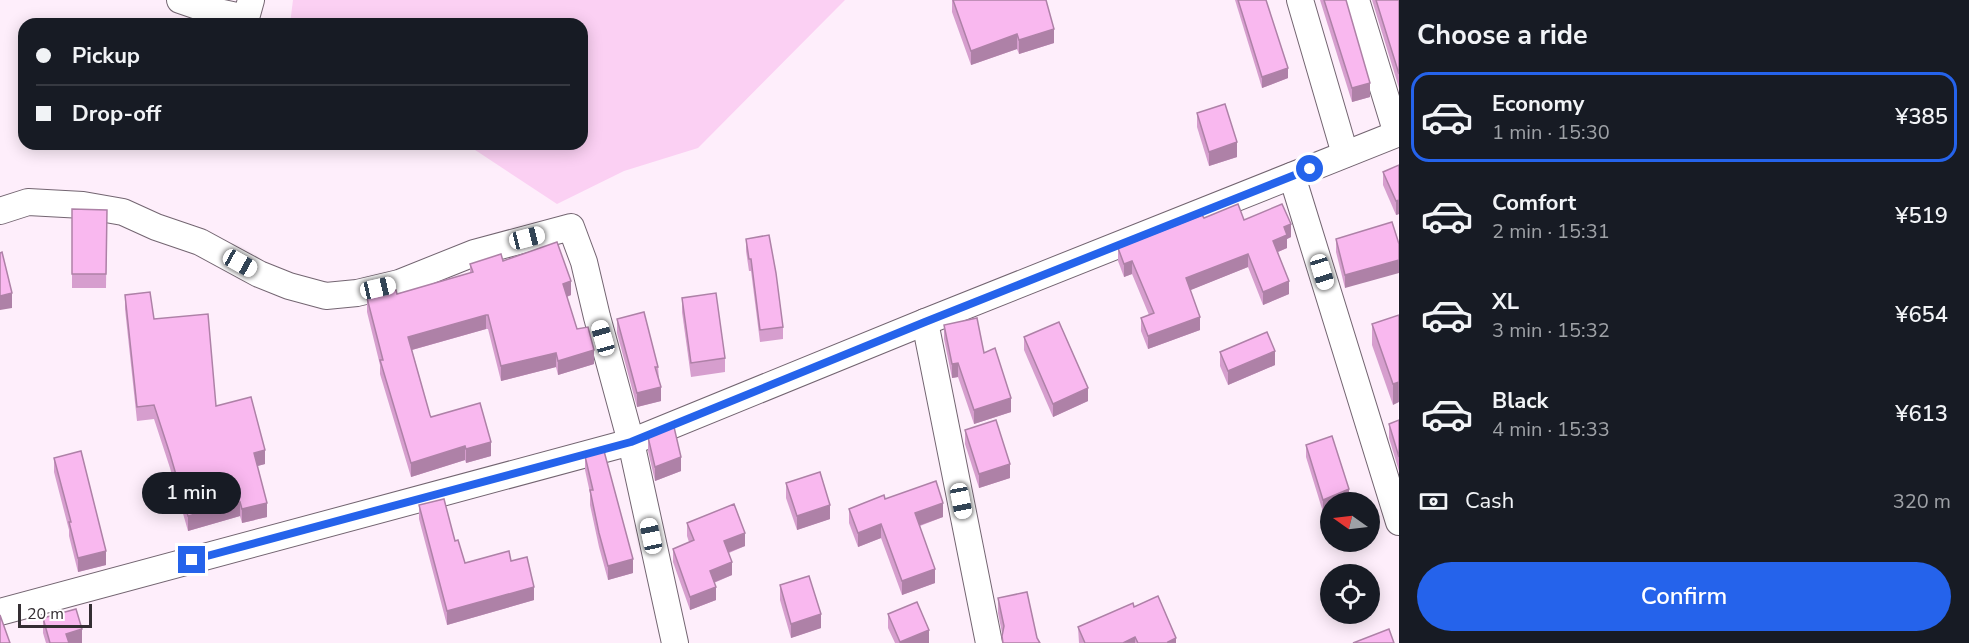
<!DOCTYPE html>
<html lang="en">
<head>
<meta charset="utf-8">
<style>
	:root { --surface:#171b24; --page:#242831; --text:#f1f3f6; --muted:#9ea1a6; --line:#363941; --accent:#2563eb }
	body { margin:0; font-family:"Nunito Sans",sans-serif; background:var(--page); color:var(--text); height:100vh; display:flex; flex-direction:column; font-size:22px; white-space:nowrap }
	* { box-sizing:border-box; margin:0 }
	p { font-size:20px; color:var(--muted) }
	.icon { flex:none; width:33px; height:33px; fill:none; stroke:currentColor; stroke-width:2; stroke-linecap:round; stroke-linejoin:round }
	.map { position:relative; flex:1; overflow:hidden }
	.sheet { display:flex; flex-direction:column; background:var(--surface); width:570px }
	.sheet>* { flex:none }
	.banner { position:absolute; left:18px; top:18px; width:570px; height:132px; border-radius:18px; box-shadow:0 3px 15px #0003; display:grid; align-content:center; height:132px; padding:0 18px; background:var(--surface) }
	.needle { width:39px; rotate:284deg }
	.controls { position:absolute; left:1320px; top:492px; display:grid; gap:12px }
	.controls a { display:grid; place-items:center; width:60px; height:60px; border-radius:50%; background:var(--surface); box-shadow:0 3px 15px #0003; font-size:30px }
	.scale { position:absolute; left:18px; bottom:15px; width:74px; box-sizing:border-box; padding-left:6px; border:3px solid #342e33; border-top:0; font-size:16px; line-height:21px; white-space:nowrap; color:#342e33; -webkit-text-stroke:4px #fff; paint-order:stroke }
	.end { position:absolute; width:27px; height:27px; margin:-14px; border:8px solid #2563eb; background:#fff; box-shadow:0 0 0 3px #fff }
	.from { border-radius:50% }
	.bubble { position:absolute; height:42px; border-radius:21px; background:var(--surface); box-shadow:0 3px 15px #0003; font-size:20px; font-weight:600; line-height:42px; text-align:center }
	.car { position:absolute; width:18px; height:36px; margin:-18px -9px; border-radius:8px; box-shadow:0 0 4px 2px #0007; background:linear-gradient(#fff 24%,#345 0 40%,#fff 0 76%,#345 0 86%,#fff 0) }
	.banner b { display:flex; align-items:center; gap:21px; height:57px; font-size:22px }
	.banner b+b { border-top:2px solid var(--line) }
	.banner i { width:15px; height:15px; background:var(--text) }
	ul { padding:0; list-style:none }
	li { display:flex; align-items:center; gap:18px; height:90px; margin:0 12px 9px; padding:0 6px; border:3px solid transparent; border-radius:18px }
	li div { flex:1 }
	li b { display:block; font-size:22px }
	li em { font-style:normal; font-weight:600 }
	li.on { border-color:var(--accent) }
	li>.icon { width:54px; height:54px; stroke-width:1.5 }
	h2 { padding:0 18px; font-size:27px; line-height:72px }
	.pay { display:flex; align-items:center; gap:15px; height:66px; padding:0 18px; font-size:22px }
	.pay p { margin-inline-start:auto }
	.primary-button { display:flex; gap:12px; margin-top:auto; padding:12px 18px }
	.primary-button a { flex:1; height:69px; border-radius:36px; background:var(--accent); color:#fff; font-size:24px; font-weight:600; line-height:69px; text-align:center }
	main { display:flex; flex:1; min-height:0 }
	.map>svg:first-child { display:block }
</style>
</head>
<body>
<main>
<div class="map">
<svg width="1399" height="643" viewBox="0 0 1399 643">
	<rect width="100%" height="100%" fill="#feeefb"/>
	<path fill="#fbd0f3" d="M293,0H845L698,148L624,171L557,204L466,144H582V24H290Z"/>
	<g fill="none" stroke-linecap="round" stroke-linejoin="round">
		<defs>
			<g id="minor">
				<path d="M180,0L209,10L246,18L251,0"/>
				<path d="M1300,0L1345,154"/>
				<path d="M1356,0L1397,134"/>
				<path d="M1292,176L1399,522"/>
				<path d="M0,211L28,202L83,205L123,212L156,227L200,242L259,274L289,286L326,296L357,293L399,283L474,253L571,227L584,262L597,317L631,442L675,643"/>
				<path d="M925,322L989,643"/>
				<path d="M0,612L631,442L925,322L1399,133"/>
			</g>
		</defs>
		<use href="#minor" stroke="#736571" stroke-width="28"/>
		<use href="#minor" stroke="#fff" stroke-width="26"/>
	</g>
	<g fill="#d69ece">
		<path d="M952,0H1046L1054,43L1019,54L1017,49L971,65L952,12Z"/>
		<path d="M1235,0H1266L1288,78L1262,88Z"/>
		<path d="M1320,0H1346L1370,97L1352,102Z"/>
		<path d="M1372,0H1399V88Z"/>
		<path d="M1197,113L1237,157L1209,166L1197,127Z"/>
		<path d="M1399,165V214L1396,215L1383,185V172Z"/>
		<path d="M72,209L107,210L106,288H72Z"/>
		<path d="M1204,218L1244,220L1291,237L1287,239V248L1278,252L1289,294L1263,305L1248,267L1190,290L1200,330L1148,349L1141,331V318L1149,315L1132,274L1124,277L1118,261V248Z"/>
		<path d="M746,239L783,327V339L760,342L751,271H749L746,251Z"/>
		<path d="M1336,239L1399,244L1345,288L1336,252Z"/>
		<path d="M503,261L571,295L567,297L577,329L594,364L558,375L556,367L501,381L488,329H486L412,350L430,415L431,417L491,456L466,463L465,460L411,477L380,374V365L367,312V298L397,294L470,273V264Z"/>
		<path d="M125,295L154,319L216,406L265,464L257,466L267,517L242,523L240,516L188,531L170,468L154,419L137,421L125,309Z"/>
		<path d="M682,298L725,358V372L691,377L682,312Z"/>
		<path d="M1399,315L1393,405L1372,345V324Z"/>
		<path d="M617,319L658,367L661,401L637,407L617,333Z"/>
		<path d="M944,325L984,353L1011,412L974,424L958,377L952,378L944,339Z"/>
		<path d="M1024,337L1088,401L1053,417L1024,350Z"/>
		<path d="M1220,352L1275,365L1228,385L1220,366Z"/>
		<path d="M1399,420V471L1389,438V424Z"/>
		<path d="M965,430L1010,478L979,488L965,444Z"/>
		<path d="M648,437L681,471L655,481L648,451Z"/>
		<path d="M1306,445L1349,502H1330V509L1323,512L1306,457Z"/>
		<path d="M585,456L633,573L608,580L599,547L590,505V493L585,470Z"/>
		<path d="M54,458L106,565L78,572L69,536V530L54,472Z"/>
		<path d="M786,483L830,519L797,530L786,498Z"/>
		<path d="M885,499L943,517L920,526L935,583L902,595L881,538L858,547L849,523V509Z"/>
		<path d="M419,505L455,541L465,563L511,561L534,600L447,625L419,519Z"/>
		<path d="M687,523L745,546L729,553L732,575L714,583L716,600L690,610L673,562V549L689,542L687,536Z"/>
		<path d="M780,585L821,628L791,638L780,600Z"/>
		<path d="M998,598L1037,638L1040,643H1002V633L998,613Z"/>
		<path d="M1134,607L1176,643H1079L1078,627Z"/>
		<path d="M888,614L929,643H895L888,628Z"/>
		<path d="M43,618L82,643H46L43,633Z"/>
	</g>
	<g fill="#ae81a7">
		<path d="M1054,29V43L1019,54V40Z"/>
		<path d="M1017,34V49L971,65V51Z"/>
		<path d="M1288,68V78L1262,88V77Z"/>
		<path d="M1370,83V97L1352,102V88Z"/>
		<path d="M1237,142V157L1209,166V152Z"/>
		<path d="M1399,200V214L1396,215V201Z"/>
		<path d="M1291,224V237L1287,239V248L1273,254V241L1284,227Z"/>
		<path d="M1248,254V267L1186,292V278Z"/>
		<path d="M1399,260V273L1345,288V275Z"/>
		<path d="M1132,261V274L1124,277V264Z"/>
		<path d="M571,281V295L563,298V284Z"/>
		<path d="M1289,281V294L1263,305V292Z"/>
		<path d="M12,293V308L0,310V296Z"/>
		<path d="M486,315V329L408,351V337Z"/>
		<path d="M1200,317V330L1148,349V336Z"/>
		<path d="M594,350V364L558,375V361Z"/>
		<path d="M1275,351V365L1228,385V371Z"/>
		<path d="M556,353V367L501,381V366Z"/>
		<path d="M958,363V377L952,378V364Z"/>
		<path d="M1399,382V402L1393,405V384Z"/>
		<path d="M661,387V401L637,407V393Z"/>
		<path d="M1088,388V401L1053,417V404Z"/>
		<path d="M1011,398V412L974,424V410Z"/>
		<path d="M491,442V456L466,463V449Z"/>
		<path d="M465,446V460L411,477V463Z"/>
		<path d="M265,450V464L254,467V453Z"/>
		<path d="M681,457V471L655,481V467Z"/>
		<path d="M1010,464V478L979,488V474Z"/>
		<path d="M1349,489V502H1330V509L1323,512V500Z"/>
		<path d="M240,502V516L188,531V516Z"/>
		<path d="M267,503V517L242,523V509Z"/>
		<path d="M943,503V517L915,527V513Z"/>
		<path d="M830,505V519L797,530V516Z"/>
		<path d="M881,524V538L858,547V533Z"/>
		<path d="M745,533V546L724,554V541Z"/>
		<path d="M106,551V565L78,572V558Z"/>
		<path d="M633,559V573L608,580V566Z"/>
		<path d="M732,562V575L710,584V571Z"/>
		<path d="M935,569V583L902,595V581Z"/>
		<path d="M534,587V600L447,625V611Z"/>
		<path d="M716,587V600L690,610V597Z"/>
		<path d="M821,614V628L791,638V624Z"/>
		<path d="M82,629V643H66V634Z"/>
		<path d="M929,630V643H900V642Z"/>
		<path d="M1135,637V643H1123Z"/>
		<path d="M1176,638V643H1168V642Z"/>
	</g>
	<g fill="#f9b8ef" stroke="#ae81a7" stroke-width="1.5">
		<path d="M953,0H1046L1054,29L1019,40L1017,34L971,51Z"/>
		<path d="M1238,0H1266L1288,68L1262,77Z"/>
		<path d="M1324,0H1346L1370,83L1352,88Z"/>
		<path d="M1376,0H1399V74Z"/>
		<path d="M1225,104L1237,142L1209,152L1197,113Z"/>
		<path d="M1399,165V200L1396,201L1383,172Z"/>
		<path d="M1238,204L1244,220L1282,204L1291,224L1284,227L1287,235L1273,241L1289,281L1263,292L1248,254L1186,278L1200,317L1148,336L1141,318L1154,313L1132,261L1124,264L1118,248L1202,215L1204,218Z"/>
		<path d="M72,209L107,210L106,274H72Z"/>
		<path d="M1392,222L1399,244V260L1345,275L1336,239Z"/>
		<path d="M769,235L776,273L783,327L760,330L751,259H749L746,239Z"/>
		<path d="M557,242L571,281L563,284L577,329L588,327L594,350L558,361L556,353L501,366L488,315H486L408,337L430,415L431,417L480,403L491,442L466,449L465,446L411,463L380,360H383L367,298L396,290L397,294L473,272L470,264L501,254L503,261Z"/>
		<path d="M2,252L12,293L0,296V253Z"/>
		<path d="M150,292L154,319L208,314L216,406L251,397L265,450L254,453L267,503L242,509L240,502L188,516L170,454L154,405L137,407L125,295Z"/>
		<path d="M716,293L725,358L691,363L682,298Z"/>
		<path d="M644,312L658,367H655L661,387L637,393L617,319Z"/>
		<path d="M1399,315V382L1393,384L1372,324Z"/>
		<path d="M977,318L984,353L995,348L1011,398L974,410L958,363L952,364L944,325Z"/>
		<path d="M1059,322L1088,388L1053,404L1024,337Z"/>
		<path d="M1267,332L1275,351L1228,371L1220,352Z"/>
		<path d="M996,420L1010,464L979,474L965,430Z"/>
		<path d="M1399,420V457L1389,424Z"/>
		<path d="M674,427L681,457L655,467L648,437Z"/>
		<path d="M1332,436L1349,489L1323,500L1306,445Z"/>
		<path d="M81,451L106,551L78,558L69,522H71L54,458Z"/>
		<path d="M604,451L633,559L608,566L599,533L590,490H593L585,456Z"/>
		<path d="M820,472L830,505L797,516L786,483Z"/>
		<path d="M936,481L943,503L915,513L935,569L902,581L881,524L858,533L849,509L884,495L885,499Z"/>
		<path d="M444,499L455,541L458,540L465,563L509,551L511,561L527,557L534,587L447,611L419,505Z"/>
		<path d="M734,504L745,533L724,541L732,562L710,571L716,587L690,597L673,549L694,540L687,523Z"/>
		<path d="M809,576L821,614L791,624L780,585Z"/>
		<path d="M1027,592L1037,638L1040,643H1003L1002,636L1004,626L998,598Z"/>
		<path d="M1158,596L1176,638L1168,642L1169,643H1138L1135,637L1123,643H1085L1078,627L1133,603L1134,607Z"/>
		<path d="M917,602L929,630L900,642L888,614Z"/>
		<path d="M76,609L82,629L66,634L69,643H50L43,618Z"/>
		<path d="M0,615L10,643H0Z"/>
		<path d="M1389,629L1394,643H1353Z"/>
	</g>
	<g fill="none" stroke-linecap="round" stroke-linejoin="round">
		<path stroke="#2563eb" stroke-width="8" d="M192,560L631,442L925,322L1310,169"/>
	</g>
</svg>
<div class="controls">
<a><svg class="needle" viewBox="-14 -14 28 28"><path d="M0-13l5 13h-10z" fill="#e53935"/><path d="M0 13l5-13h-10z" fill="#9ea1a6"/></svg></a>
<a><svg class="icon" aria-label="locate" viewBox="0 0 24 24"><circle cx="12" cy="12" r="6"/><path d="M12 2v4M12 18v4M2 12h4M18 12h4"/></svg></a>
</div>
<div class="scale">20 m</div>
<i class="end from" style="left:1310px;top:169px"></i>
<i class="end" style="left:192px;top:560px"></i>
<div class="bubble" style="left:142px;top:472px;width:99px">1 min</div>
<i class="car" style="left:527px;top:238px;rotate:76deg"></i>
<i class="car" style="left:240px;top:263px;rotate:119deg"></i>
<i class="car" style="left:1322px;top:272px;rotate:163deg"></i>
<i class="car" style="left:378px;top:288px;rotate:77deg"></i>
<i class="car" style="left:603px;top:338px;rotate:344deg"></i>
<i class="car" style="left:961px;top:501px;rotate:169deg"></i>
<i class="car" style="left:651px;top:536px;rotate:348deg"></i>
<div class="banner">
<b><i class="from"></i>Pickup</b>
<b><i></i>Drop-off</b>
</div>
</div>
<section class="sheet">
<h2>Choose a ride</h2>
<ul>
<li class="on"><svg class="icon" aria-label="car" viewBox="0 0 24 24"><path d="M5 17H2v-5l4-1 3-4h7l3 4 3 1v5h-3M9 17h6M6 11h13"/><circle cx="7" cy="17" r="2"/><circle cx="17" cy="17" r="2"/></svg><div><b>Economy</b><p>1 min · 15:30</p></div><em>¥385</em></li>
<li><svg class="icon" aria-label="car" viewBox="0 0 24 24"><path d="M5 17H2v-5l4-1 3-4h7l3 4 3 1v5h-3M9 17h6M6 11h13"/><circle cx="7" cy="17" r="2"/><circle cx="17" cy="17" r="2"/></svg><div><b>Comfort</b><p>2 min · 15:31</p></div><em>¥519</em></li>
<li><svg class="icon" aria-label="car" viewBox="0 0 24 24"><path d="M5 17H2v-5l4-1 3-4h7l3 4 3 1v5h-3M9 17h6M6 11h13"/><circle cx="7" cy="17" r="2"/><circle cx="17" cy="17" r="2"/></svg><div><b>XL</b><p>3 min · 15:32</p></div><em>¥654</em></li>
<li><svg class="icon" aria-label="car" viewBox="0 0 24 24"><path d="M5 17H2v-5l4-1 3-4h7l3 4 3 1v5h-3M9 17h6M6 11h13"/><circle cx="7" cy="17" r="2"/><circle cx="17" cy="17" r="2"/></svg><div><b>Black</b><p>4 min · 15:33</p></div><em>¥613</em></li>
</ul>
<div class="pay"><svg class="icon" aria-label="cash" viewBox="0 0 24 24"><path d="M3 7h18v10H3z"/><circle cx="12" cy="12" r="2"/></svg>Cash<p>320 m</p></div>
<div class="primary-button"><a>Confirm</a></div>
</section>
</main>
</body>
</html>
